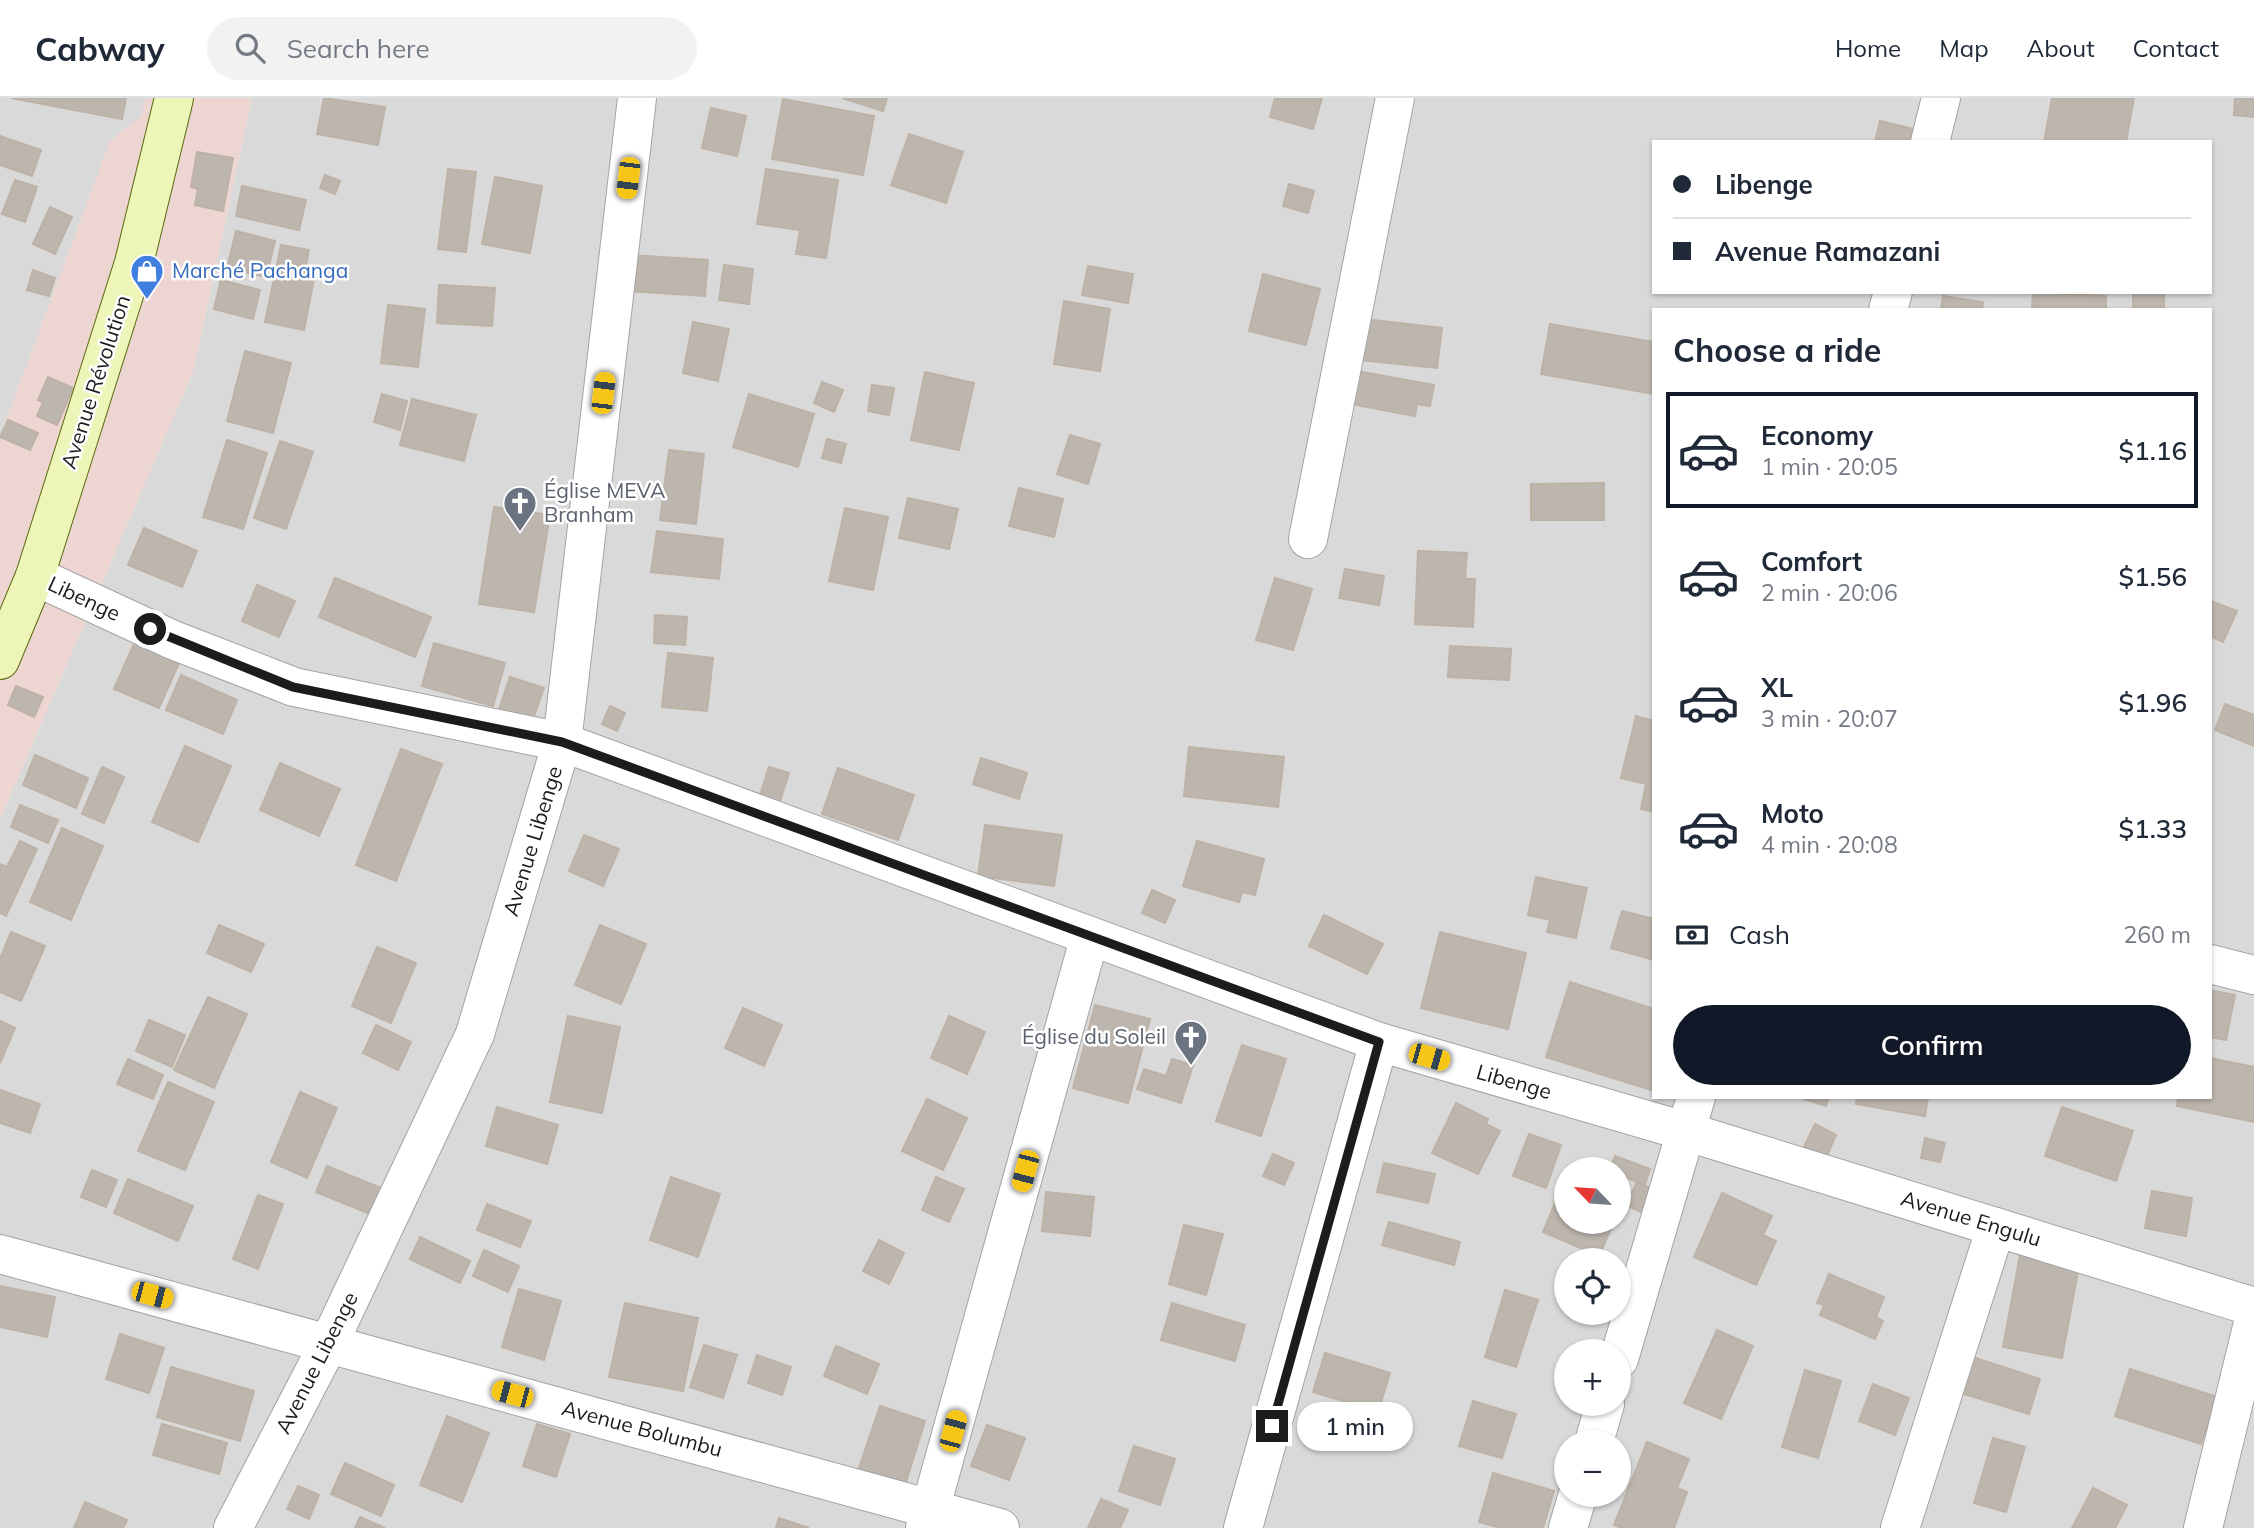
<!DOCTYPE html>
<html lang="en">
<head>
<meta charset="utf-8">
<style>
	:root { --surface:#fff; --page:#f2f2f3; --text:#1f2937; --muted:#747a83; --line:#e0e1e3; --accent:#111827 }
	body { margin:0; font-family:Mulish,sans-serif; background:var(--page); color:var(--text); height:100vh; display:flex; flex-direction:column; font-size:26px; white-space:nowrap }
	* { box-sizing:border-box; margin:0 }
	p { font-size:23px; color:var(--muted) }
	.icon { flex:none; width:38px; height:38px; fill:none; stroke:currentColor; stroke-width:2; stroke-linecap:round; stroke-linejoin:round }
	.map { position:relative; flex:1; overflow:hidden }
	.details { position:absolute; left:1652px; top:210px; width:560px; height:791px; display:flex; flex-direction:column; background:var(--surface); border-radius:0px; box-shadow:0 2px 5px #0004 }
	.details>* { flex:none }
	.top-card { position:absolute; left:1652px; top:42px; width:560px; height:154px; border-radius:0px; box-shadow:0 2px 5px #0004; display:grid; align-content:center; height:154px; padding:0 21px; background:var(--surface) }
	.needle { width:46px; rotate:295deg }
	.controls { position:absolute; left:1554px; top:1059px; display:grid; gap:14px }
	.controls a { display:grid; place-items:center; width:77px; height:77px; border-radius:50%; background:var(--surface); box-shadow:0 2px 5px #0004; font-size:35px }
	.end { position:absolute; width:32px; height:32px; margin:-16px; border:9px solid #1c1c1c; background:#fff; box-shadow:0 0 0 4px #fff }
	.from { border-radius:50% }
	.bubble { position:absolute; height:49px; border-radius:24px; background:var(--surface); box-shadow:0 2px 5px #0004; font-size:23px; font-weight:600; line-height:49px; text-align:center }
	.car { position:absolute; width:21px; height:42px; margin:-21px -10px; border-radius:9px; box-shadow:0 0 5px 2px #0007; background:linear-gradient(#f5c518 24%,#345 0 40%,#f5c518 0 76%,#345 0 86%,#f5c518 0) }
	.top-card b { display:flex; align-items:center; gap:24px; height:66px; font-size:26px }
	.top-card b+b { border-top:2px solid var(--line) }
	.top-card i { width:18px; height:18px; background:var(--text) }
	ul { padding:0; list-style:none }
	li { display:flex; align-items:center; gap:21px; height:116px; margin:0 14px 10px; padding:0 7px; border:4px solid transparent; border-radius:0px }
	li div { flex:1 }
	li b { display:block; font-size:26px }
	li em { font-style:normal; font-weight:600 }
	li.selected { border-color:var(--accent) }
	li>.icon { width:63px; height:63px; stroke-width:1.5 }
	h2 { padding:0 21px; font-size:32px; line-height:84px }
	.pay { display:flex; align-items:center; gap:18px; height:77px; padding:0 21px; font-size:26px }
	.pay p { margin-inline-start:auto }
	.button { display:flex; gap:14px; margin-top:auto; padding:14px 21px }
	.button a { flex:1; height:80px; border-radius:42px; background:var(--accent); color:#fff; font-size:28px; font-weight:600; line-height:80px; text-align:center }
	header { display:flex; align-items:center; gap:42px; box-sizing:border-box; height:98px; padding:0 35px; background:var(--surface); border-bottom:2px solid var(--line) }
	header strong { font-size:33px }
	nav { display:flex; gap:38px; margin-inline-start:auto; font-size:24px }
	.search { width:490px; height:63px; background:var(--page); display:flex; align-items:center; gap:18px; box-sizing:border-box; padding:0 24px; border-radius:38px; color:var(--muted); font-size:26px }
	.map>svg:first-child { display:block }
</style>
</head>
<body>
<header>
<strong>Cabway</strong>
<div class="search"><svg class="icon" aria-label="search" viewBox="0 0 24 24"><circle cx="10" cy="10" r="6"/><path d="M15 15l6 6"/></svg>Search here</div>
<nav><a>Home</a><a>Map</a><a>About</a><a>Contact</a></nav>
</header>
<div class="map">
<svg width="2254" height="1430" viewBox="0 0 2254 1430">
	<rect width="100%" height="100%" fill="#edeae2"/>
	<g fill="#dad9d9" fill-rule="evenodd">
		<path d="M0,0H146L141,18L110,44L0,339Z"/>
		<path d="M252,0H2254V1430H0V721L193,274ZM1654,44H2210V194H1654ZM1654,212H2210V999H1654ZM1566,1071H1619V1124H1566ZM1566,1162H1619V1214H1566ZM1566,1253H1619V1306H1566ZM1566,1344H1619V1396H1566Z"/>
	</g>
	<path fill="#edd5d2" d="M146,0H252L193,274L0,721V339L110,43L141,18Z"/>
	<g fill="#bdb6af" stroke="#bdb2a5" stroke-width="2">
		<path d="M11,0H126L122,21Z"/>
		<path d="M324,0L385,9L378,47L317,36Z"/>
		<path d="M842,0H887L883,13Z"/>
		<path d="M1275,0H1322L1313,31L1270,19Z"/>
		<path d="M2052,0H2134L2126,44H2044Z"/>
		<path d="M2235,0H2254V19L2234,17Z"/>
		<path d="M783,1L874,18L863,77L772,61Z"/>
		<path d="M711,10L746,18L737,58L702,50Z"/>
		<path d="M1880,23L1918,32L1915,44H1875Z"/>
		<path d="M909,36L963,54L946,105L891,87Z"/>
		<path d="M0,38L41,52L32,78L0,67Z"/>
		<path d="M197,54L233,60L223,113L195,107L198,91L191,89Z"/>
		<path d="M448,71L476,74L466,154L438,151Z"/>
		<path d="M766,71L838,82L826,160L796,156L800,132L757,126Z"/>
		<path d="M325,77L340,83L335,96L320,90Z"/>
		<path d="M495,79L542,88L530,155L482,146Z"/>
		<path d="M15,82L37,89L25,124L2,116Z"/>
		<path d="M1289,86L1314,93L1308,115L1283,108Z"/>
		<path d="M242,88L306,102L299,132L236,118Z"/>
		<path d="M50,109L72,119L55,156L33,146Z"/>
		<path d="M236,133L275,143L266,179L227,170Z"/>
		<path d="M281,147L309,152L304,178L314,181L304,232L265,224Z"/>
		<path d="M630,157L708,162L705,198L627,193Z"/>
		<path d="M724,167L753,171L749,206L719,202Z"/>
		<path d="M1088,168L1133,176L1128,205L1082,197Z"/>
		<path d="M33,172L55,180L49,198L27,192Z"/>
		<path d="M1263,176L1320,191L1306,247L1249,233Z"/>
		<path d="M221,182L260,192L253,221L214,211Z"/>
		<path d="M439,187L495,190L492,228L437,225Z"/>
		<path d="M2033,194L2106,198V212H2032Z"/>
		<rect x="2133" y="194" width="31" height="18"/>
		<path d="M1943,198L1983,204L1982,212H1941Z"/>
		<path d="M1064,203L1110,211L1100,273L1054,266Z"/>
		<path d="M388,207L425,211L418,269L381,265Z"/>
		<path d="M1364,221L1442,230L1437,270L1360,262Z"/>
		<path d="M693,224L729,231L718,283L683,275Z"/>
		<path d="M1550,226L1654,244V296L1541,276Z"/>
		<path d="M245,253L291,265L273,335L227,323Z"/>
		<path d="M1357,273L1434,287L1430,308L1417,306L1415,318L1351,306Z"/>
		<path d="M925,274L974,285L959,352L911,342Z"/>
		<path d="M48,279L73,290L57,327L37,318L43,304L38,302Z"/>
		<path d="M822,284L843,292L834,314L814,305Z"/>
		<path d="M872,287L894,290L889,317L868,313Z"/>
		<path d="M382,296L407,303L400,332L374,324Z"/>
		<path d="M749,296L814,316L798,369L733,349Z"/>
		<path d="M412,301L476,317L464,363L400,347Z"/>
		<path d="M8,322L38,335L30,352L0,339Z"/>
		<path d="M1070,337L1100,346L1088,386L1057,376Z"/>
		<path d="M827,341L846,346L841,365L822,360Z"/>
		<path d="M227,342L267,355L243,431L203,419Z"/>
		<path d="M280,343L313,354L286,431L254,420Z"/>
		<path d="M669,352L704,356L696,426L660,422Z"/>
		<path d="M1604,385V422H1531V386Z"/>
		<path d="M1019,390L1063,401L1054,439L1009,428Z"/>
		<path d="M908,400L958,411L949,451L899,440Z"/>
		<path d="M494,409L550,417L534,514L479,506Z"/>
		<path d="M845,410L888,419L873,492L829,483Z"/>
		<path d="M144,430L197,453L182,489L128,467Z"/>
		<path d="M657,433L723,441L719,481L651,474Z"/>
		<path d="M1418,453L1467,455L1465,481H1475L1473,529L1415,526Z"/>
		<path d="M1345,471L1384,478L1379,507L1339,500Z"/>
		<path d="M335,480L431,519L415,559L319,519Z"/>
		<path d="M1275,480L1312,491L1293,552L1256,542Z"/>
		<path d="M257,487L295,503L279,539L242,523Z"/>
		<path d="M2211,503L2237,513L2223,544L2210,538Z"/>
		<path d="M655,517L687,519L685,547L654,545Z"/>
		<path d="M138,537L183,556L159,610L114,591Z"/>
		<path d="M434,545L505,565L493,608L422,588Z"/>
		<path d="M1450,548L1511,551L1509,582L1448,579Z"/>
		<path d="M668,555L713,560L707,613L662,609Z"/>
		<path d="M181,577L237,602L223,636L166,612Z"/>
		<path d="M510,579L544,590L528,635L495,623Z"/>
		<path d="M16,588L43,599L34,619L8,607Z"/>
		<path d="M2225,606L2254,617V648L2215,632Z"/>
		<path d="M610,608L625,615L617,633L602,626Z"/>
		<path d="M1636,618L1654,623V714L1641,711L1646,686L1621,680Z"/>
		<path d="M185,648L231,668L198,744L152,724Z"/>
		<path d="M1189,649L1284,659L1278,709L1184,698Z"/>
		<path d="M401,651L442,666L396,783L356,767Z"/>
		<path d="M35,657L88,680L76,710L23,687Z"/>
		<path d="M981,660L1027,675L1019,701L973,686Z"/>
		<path d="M280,665L340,691L319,738L260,712Z"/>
		<path d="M102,669L124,679L104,725L82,716Z"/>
		<path d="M769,669L789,675L779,706L759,700Z"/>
		<path d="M838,670L914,697L898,742L822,716Z"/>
		<path d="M20,707L58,722L48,745L11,729Z"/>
		<path d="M985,727L1062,737L1054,788L978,778Z"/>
		<path d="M62,730L103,748L71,822L30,804Z"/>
		<path d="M584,737L619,751L603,788L569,773Z"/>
		<path d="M20,743L37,751L6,818L0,815V766L7,769Z"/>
		<path d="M1197,743L1264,761L1255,797L1242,794L1239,804L1183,788Z"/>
		<path d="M1536,779L1587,790L1576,840L1547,834L1550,822L1528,817Z"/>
		<path d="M1152,792L1175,802L1165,825L1142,815Z"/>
		<path d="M1622,813L1654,821V862L1611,850Z"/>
		<path d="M1324,817L1383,846L1367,876L1309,848Z"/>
		<path d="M219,827L264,846L251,874L207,855Z"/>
		<path d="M600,827L646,846L621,906L575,887Z"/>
		<path d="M11,834L45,848L21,903L0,894V861Z"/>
		<path d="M1440,834L1526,855L1508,931L1421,910Z"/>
		<path d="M377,849L416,865L391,925L352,908Z"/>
		<path d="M1570,884L1654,911V993L1546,959Z"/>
		<path d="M2210,892L2235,897L2226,942L2210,939Z"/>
		<path d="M208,899L247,916L214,990L174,972Z"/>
		<path d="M1095,907L1150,921L1128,1005L1073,990Z"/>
		<path d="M743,910L782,927L764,968L725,950Z"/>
		<path d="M568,918L620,929L602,1015L550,1004Z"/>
		<path d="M949,918L985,934L967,976L931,960Z"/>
		<path d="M149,922L185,937L172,969L136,953Z"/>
		<path d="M0,923L15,930L0,965Z"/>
		<path d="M376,927L411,944L398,972L363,955Z"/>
		<path d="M1242,947L1286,961L1261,1038L1216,1023Z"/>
		<path d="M2210,960L2254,969V1024L2177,1008L2178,999H2210Z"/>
		<path d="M128,961L163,977L153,1001L117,986Z"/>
		<path d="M1172,961L1193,967L1181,1005L1137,991L1144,971L1166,978Z"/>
		<path d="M168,984L214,1004L185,1072L138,1053Z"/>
		<path d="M0,992L40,1006L30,1035L0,1025Z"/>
		<path d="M300,994L337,1010L307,1080L271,1064Z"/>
		<path d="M1798,999H1829L1826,1008Z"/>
		<path d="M1857,999H1928L1925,1018L1856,1006Z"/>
		<path d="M927,1001L967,1020L943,1072L902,1053Z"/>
		<path d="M1456,1005L1488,1021L1486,1026L1500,1033L1478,1076L1432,1055Z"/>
		<path d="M497,1009L558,1027L547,1066L486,1048Z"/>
		<path d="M2062,1009L2133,1033L2116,1083L2045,1058Z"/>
		<path d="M1815,1026L1836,1037L1826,1060L1804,1049Z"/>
		<path d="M1529,1036L1561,1047L1546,1090L1513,1078Z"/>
		<path d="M1925,1040L1945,1045L1940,1064L1921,1060Z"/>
		<path d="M1273,1056L1294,1065L1284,1087L1263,1078Z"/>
		<path d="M1615,1058L1650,1071L1645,1087L1619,1077V1071H1610Z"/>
		<path d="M1384,1065L1435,1076L1428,1105L1377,1094Z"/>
		<path d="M327,1068L381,1090L370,1116L316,1094Z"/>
		<path d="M92,1072L117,1082L106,1109L81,1099Z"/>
		<path d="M671,1079L720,1096L698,1159L650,1142Z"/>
		<path d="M936,1079L964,1091L949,1124L922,1112Z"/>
		<path d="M128,1081L193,1108L178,1143L114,1115Z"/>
		<path d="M1564,1084L1566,1124H1614L1599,1158L1543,1134Z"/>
		<path d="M1637,1084L1652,1091L1641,1114L1626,1107Z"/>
		<path d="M2152,1093L2192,1100L2186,1138L2145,1130Z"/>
		<path d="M1046,1094L1094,1099L1090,1138L1042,1133Z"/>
		<path d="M1722,1095L1772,1118L1763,1137L1776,1143L1756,1187L1694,1159Z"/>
		<path d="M258,1097L283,1106L258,1171L233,1161Z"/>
		<path d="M487,1106L531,1123L520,1149L477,1132Z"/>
		<path d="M1389,1124L1460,1144L1454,1167L1382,1147Z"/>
		<path d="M1184,1127L1223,1136L1206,1197L1169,1186Z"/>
		<path d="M420,1139L470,1163L460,1185L410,1161Z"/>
		<path d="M879,1142L904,1155L889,1186L863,1173Z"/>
		<path d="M484,1152L519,1168L508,1194L473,1178Z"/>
		<path d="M2020,1157L2079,1168L2062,1260L2003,1249Z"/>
		<path d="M1829,1176L1884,1199L1876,1219L1883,1223L1875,1241L1820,1217L1824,1207L1817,1205Z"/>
		<path d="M0,1188L55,1199L47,1239L0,1229Z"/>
		<path d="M519,1191L561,1203L544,1262L502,1249Z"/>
		<path d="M1505,1192L1538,1202L1516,1269L1485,1259Z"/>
		<path d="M625,1205L698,1220L683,1293L609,1279Z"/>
		<path d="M1172,1205L1245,1227L1235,1263L1161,1242Z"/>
		<path d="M1717,1232L1753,1248L1721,1321L1684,1305Z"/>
		<path d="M120,1236L164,1250L149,1295L106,1281Z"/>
		<path d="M704,1247L737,1257L723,1300L690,1289Z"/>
		<path d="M836,1248L879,1266L867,1296L824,1278Z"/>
		<path d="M1325,1255L1390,1275L1375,1324L1356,1319L1360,1308L1313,1294Z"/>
		<path d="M757,1257L791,1269L782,1297L748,1285Z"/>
		<path d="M1972,1259L2040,1281L2029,1316L1961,1295Z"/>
		<path d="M171,1269L254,1293L240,1343L157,1319Z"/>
		<path d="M2130,1271L2217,1299L2201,1346L2115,1318Z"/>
		<path d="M1805,1272L1841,1283L1818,1360L1782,1349Z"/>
		<path d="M1873,1286L1909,1300L1895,1337L1859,1323Z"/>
		<path d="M1473,1303L1516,1316L1502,1360L1459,1348Z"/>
		<path d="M880,1308L925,1323L905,1387L858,1373Z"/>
		<path d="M447,1318L489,1335L462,1404L420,1387Z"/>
		<path d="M162,1326L227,1345L219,1376L153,1357Z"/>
		<path d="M537,1326L570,1336L556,1379L523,1368Z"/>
		<path d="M987,1327L1025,1340L1009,1382L971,1368Z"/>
		<path d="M1993,1340L2025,1349L2006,1414L1974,1405Z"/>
		<path d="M1647,1344L1689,1361L1677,1390L1687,1394L1674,1430H1622L1614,1427Z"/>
		<path d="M1134,1348L1175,1361L1160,1407L1119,1393Z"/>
		<path d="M345,1365L394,1387L381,1418L331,1396Z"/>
		<path d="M1493,1375L1554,1393L1543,1430H1501L1479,1424Z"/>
		<path d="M298,1388L319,1397L309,1421L287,1411Z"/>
		<path d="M2093,1390L2127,1407L2115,1430H2072Z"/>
		<path d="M1101,1401L1128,1412L1120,1430H1088Z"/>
		<path d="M85,1404L127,1422L123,1430H74Z"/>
		<path d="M360,1419L385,1430H355Z"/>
		<path d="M779,1420L809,1430H776Z"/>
	</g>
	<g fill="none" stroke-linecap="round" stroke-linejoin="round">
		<defs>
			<g id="street">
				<path d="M1930,44L1941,0"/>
				<path d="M1888,212L1893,194"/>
				<path d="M1308,441L1395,0"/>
				<path d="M35,478L173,542L294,589L562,644L1379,944L1688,1034L2254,1209"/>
				<path d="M2210,866L2254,877"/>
				<path d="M0,1156L1000,1430"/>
				<path d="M1619,1261L1696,999"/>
				<path d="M1594,1344L1605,1306"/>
				<path d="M233,1430L329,1245L475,936L562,644L637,0"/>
				<path d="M925,1430L1090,838"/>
				<path d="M1243,1430L1379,944"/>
				<path d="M1568,1430L1578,1396"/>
				<path d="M1900,1430L1996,1129"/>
				<path d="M2203,1430L2254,1221"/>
			</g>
			<path id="secondary" d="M0,562L35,478L134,165L174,0"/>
		</defs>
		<use href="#street" stroke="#a3a3a3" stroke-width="40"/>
		<use href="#secondary" stroke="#596a0b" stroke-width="40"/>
		<use href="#street" stroke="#fff" stroke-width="38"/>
		<use href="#secondary" stroke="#edf5b8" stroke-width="38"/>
	</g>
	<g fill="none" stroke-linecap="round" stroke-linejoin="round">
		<path stroke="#1c1c1c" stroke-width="9" d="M150,531L293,589L562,644L1379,944L1272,1328"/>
	</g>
	<defs>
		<symbol id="shop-pin" viewBox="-11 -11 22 30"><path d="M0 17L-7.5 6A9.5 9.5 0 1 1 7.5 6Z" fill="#3f7fe0" stroke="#fff"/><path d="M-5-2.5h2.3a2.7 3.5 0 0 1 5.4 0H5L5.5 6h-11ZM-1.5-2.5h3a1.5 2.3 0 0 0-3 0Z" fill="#fff"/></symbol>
		<symbol id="church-pin" viewBox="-11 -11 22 30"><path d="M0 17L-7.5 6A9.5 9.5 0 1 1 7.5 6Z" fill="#6b7280" stroke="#fff"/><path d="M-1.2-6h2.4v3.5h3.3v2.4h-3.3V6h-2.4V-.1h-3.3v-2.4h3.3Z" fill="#fff"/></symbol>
	</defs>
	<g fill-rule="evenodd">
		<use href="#shop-pin" x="128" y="154" width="38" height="52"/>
		<use href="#church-pin" x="501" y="386" width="38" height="52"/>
		<use href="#church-pin" x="1172" y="920" width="38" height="52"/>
	</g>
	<g text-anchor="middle" stroke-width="5" stroke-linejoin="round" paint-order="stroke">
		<g font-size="21" fill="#366cbe" stroke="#fff" text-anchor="start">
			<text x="172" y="180">Marché Pachanga</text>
		</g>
		<g font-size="21" fill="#1c1c1c" stroke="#fff">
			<text transform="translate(96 284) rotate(-72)" y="7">Avenue Révolution</text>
			<text transform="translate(84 501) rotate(25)" y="7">Libenge</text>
			<text transform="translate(533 743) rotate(-73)" y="7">Avenue Libenge</text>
			<text transform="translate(1514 984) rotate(16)" y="7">Libenge</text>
			<text transform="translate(1971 1121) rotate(17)" y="7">Avenue Engulu</text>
			<text transform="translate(317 1265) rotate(-63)" y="7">Avenue Libenge</text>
			<text transform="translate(642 1331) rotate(15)" y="7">Avenue Bolumbu</text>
		</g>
		<g font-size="21" fill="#5b616d" stroke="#fff" text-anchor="start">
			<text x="544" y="400">Église MEVA<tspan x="544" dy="24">Branham</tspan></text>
			<text x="1166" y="946" text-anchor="end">Église du Soleil</text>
		</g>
	</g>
</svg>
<div class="controls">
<a><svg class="needle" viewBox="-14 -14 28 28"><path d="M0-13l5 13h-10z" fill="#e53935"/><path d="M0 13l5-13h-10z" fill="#747a83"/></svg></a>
<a><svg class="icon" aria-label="locate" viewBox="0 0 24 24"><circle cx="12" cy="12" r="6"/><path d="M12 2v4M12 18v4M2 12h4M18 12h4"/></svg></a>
<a>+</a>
<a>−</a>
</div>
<i class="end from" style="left:150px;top:531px"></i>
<i class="end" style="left:1272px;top:1328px"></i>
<div class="bubble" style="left:1297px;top:1304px;width:116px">1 min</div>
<i class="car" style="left:628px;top:80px;rotate:187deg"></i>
<i class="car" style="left:603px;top:295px;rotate:7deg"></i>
<i class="car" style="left:1429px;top:959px;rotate:106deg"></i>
<i class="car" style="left:1025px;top:1073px;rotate:195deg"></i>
<i class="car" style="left:152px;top:1197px;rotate:105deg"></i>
<i class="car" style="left:512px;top:1296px;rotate:285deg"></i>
<i class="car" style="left:953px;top:1333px;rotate:15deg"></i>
<div class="top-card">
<b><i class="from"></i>Libenge</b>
<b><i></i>Avenue Ramazani</b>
</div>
<section class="details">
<h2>Choose a ride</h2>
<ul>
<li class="selected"><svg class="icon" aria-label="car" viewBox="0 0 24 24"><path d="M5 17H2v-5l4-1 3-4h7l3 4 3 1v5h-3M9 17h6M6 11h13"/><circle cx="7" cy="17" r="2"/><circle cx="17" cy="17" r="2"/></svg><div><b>Economy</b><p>1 min · 20:05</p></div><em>$1.16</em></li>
<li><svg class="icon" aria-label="car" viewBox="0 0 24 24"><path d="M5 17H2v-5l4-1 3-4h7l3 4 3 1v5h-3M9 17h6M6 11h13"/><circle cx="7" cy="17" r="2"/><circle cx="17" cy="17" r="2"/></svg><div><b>Comfort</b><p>2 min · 20:06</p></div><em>$1.56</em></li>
<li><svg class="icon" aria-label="car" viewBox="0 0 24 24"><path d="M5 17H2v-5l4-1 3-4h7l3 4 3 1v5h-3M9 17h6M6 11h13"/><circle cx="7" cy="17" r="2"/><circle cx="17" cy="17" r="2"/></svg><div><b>XL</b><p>3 min · 20:07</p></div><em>$1.96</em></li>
<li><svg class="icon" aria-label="car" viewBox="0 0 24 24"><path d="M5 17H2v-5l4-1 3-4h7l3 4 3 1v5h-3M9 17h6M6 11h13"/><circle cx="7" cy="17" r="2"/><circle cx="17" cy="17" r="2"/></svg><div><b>Moto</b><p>4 min · 20:08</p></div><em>$1.33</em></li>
</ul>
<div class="pay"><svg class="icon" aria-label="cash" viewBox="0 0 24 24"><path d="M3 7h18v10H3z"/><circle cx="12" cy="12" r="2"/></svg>Cash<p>260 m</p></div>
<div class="button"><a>Confirm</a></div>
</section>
</div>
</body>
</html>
